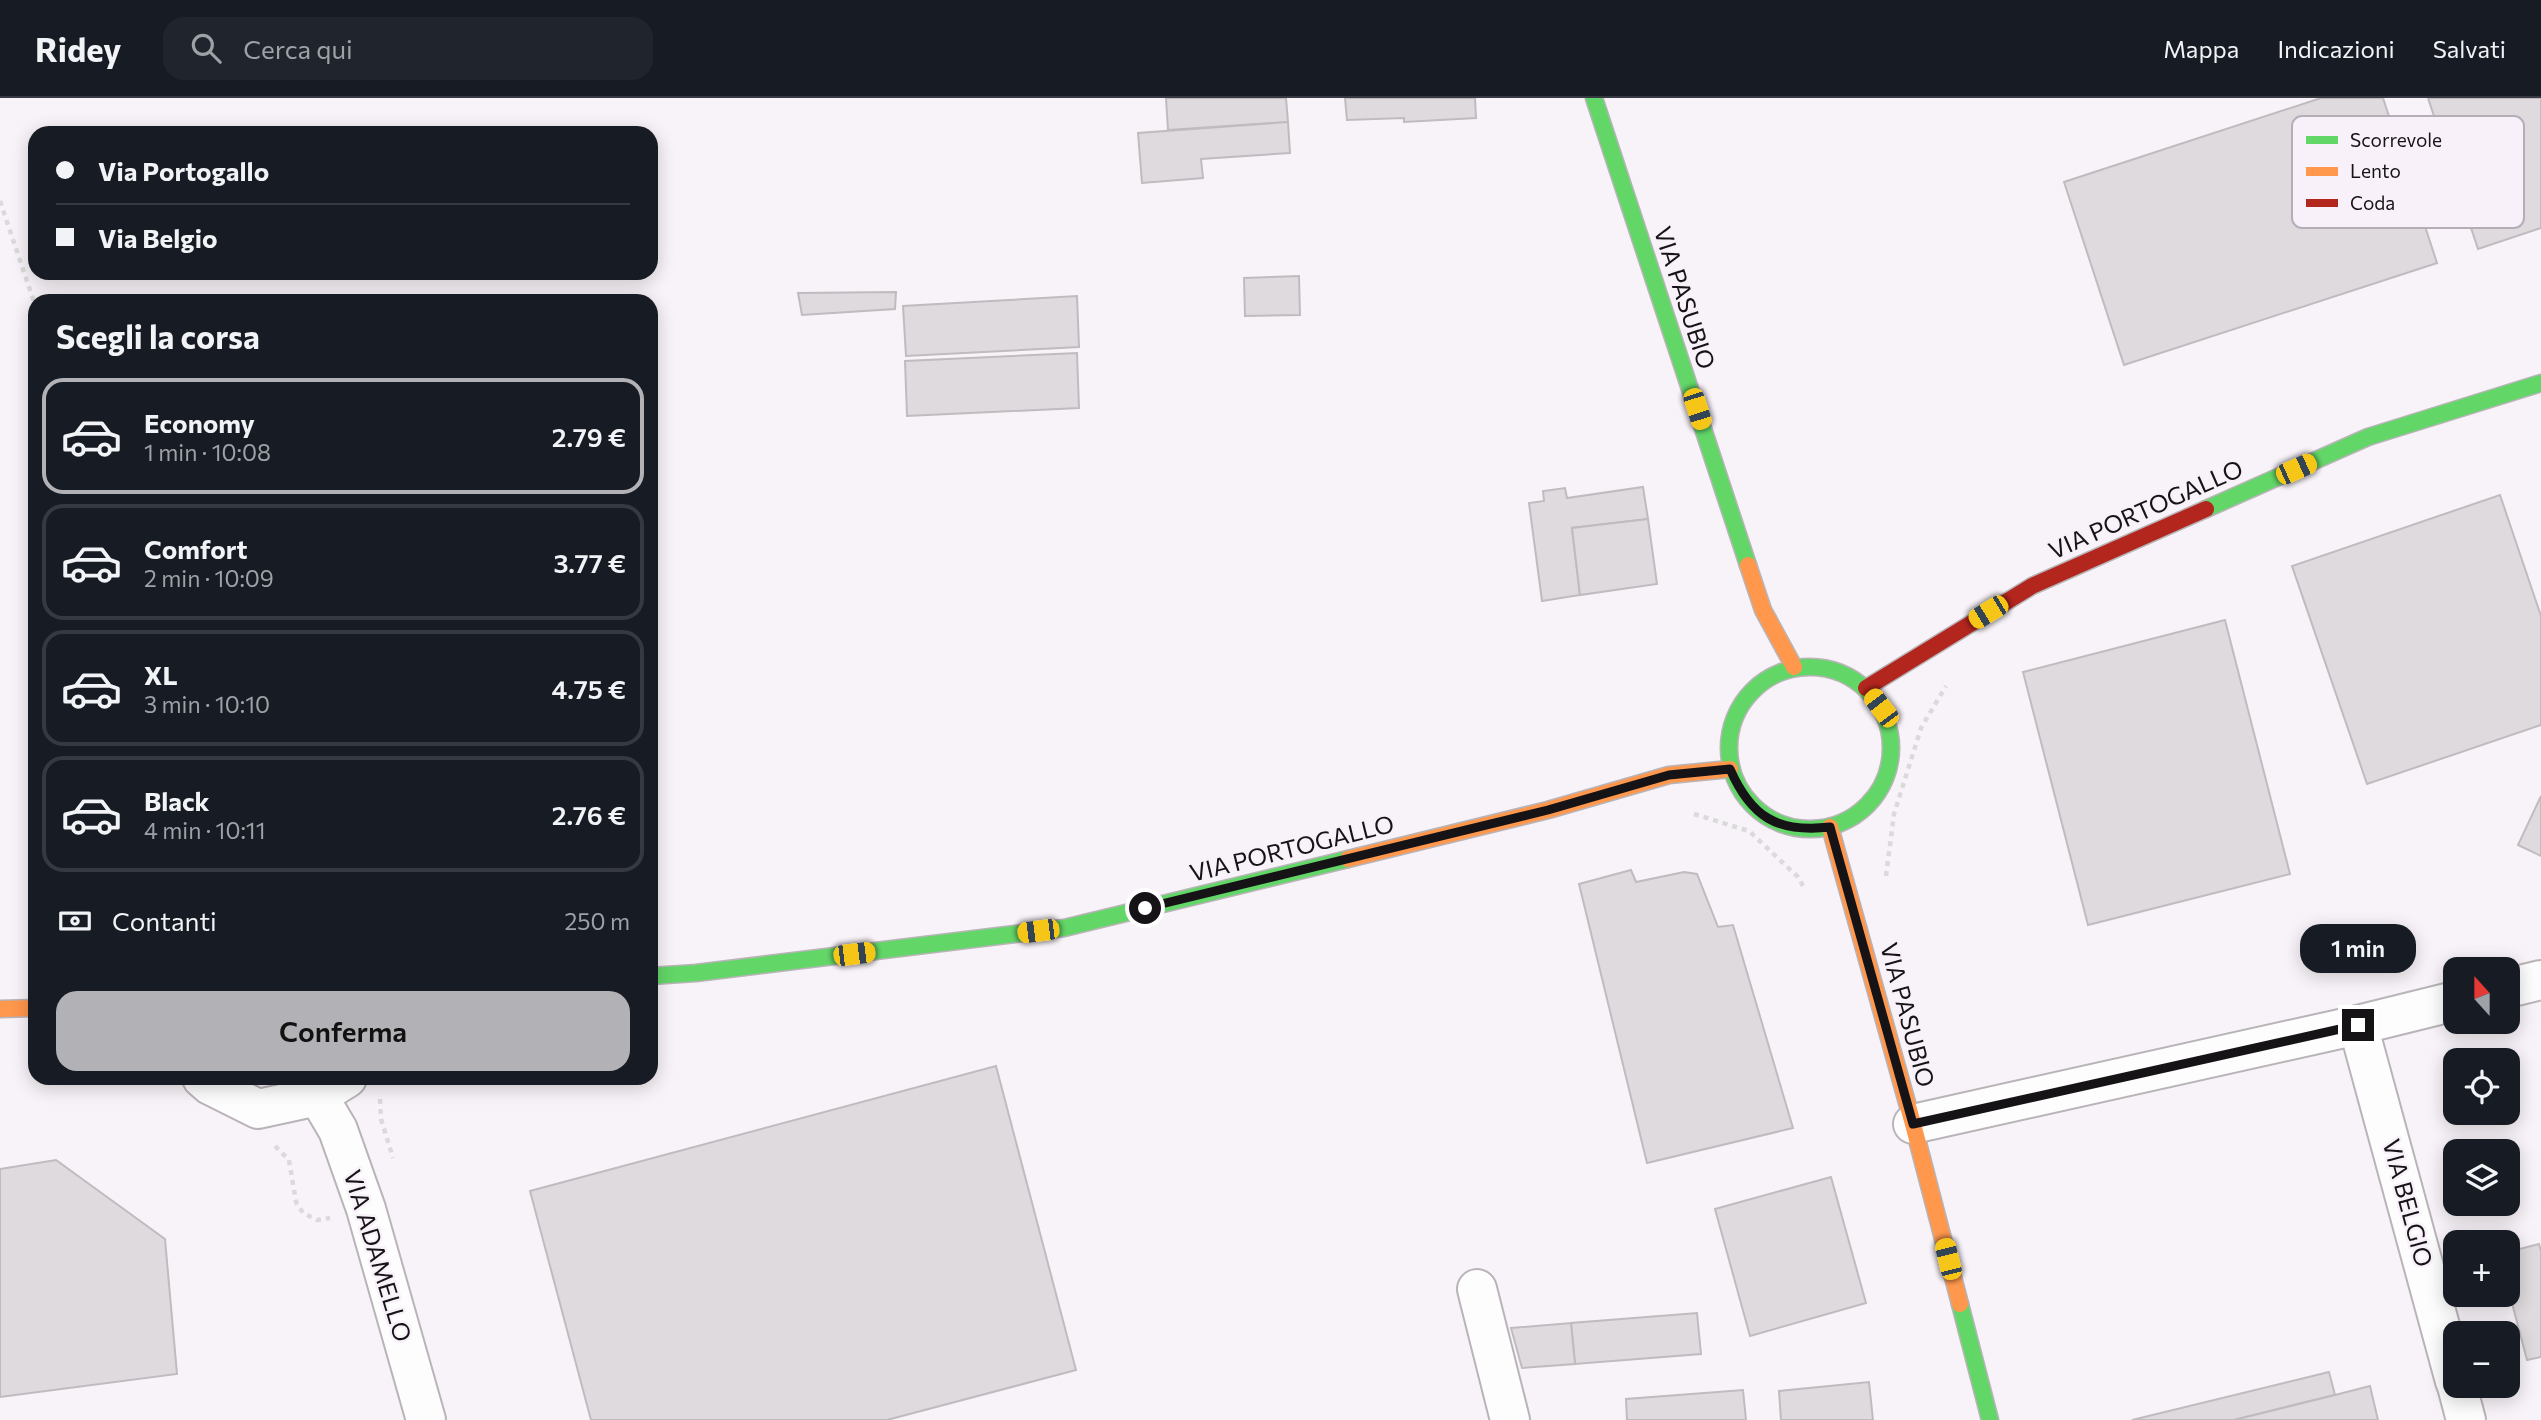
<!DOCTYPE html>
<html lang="it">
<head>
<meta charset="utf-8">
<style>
	:root { --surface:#171b24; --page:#20242c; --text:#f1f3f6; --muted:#9ea1a6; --line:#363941; --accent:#b2b1b5 }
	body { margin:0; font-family:Commissioner,sans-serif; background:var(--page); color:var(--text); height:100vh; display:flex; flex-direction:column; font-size:26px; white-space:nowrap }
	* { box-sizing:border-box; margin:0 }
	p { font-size:23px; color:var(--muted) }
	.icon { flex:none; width:38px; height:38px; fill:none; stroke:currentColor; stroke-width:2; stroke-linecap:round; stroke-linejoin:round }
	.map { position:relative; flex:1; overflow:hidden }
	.sheet { position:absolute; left:28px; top:196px; width:630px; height:791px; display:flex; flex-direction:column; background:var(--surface); border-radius:21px; box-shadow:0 4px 18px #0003 }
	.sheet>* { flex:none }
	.hud { position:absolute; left:28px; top:28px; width:630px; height:154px; border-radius:21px; box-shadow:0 4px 18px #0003; display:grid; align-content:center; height:154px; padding:0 28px; background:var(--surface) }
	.needle { width:46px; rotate:339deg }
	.controls { position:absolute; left:2443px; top:859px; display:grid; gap:14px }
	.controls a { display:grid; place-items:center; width:77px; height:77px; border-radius:14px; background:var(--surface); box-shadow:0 4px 18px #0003; font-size:35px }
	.end { position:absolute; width:32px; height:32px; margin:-16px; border:9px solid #161316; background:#fff; box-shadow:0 0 0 4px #fff }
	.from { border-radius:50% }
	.bubble { position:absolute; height:49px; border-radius:21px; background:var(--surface); box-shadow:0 4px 18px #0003; font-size:23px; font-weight:600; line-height:49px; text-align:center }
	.car { position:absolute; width:21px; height:42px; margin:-21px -10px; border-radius:9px; box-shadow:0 0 5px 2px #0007; background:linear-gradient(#f5c518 24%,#345 0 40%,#f5c518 0 76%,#345 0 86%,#f5c518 0) }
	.hud b { display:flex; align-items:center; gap:24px; height:66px; font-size:26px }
	.hud b+b { border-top:2px solid var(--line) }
	.hud i { width:18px; height:18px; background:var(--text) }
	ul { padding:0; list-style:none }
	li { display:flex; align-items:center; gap:21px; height:116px; margin:0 14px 10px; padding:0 14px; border:4px solid var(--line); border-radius:21px }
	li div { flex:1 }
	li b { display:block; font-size:26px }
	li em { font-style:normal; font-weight:600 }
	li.current { border-color:var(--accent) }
	li>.icon { width:63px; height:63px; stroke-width:1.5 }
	h2 { padding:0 28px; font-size:32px; line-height:84px }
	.pay { display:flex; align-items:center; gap:18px; height:77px; padding:0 28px; font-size:26px }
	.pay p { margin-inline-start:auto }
	.primary-button { display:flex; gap:14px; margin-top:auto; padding:14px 28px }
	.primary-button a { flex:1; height:80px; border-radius:21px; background:var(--accent); color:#111; font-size:28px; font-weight:600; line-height:80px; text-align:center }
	header { display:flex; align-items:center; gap:42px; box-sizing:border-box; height:98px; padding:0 35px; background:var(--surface); border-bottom:2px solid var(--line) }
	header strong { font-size:33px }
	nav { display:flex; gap:38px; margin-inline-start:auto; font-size:24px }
	.search { width:490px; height:63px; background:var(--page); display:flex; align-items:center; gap:18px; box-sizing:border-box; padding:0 24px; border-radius:21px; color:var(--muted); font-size:26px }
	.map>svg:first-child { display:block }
</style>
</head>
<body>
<header>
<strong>Ridey</strong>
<div class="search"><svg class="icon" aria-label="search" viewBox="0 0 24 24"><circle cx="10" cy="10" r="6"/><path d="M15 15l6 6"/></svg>Cerca qui</div>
<nav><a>Mappa</a><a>Indicazioni</a><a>Salvati</a></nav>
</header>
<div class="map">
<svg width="2541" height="1322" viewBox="0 0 2541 1322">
	<rect width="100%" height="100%" fill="#f8f3f8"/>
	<g fill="#dedade" stroke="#bfbbbf" stroke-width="2">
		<path d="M1166,0H1286L1288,24L1168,32Z"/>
		<path d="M1345,0H1475L1476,20L1404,24V20L1347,22Z"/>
		<path d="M2321,0H2383L2437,165L2124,267L2064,84Z"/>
		<path d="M2428,0H2541V130L2478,151Z"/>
		<path d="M1288,24L1290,55L1201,61L1203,80L1142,85L1138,35Z"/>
		<path d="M1299,178L1300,217L1245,218L1244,180Z"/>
		<path d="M896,194L895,211L802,217L798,195Z"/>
		<path d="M1077,198L1079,249L906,258L903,208Z"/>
		<path d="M1077,255L1079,310L907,318L905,263Z"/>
		<path d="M1643,389L1648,421L1572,430L1580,497L1542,503L1529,405L1544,403L1543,393L1565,390L1567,400Z"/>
		<path d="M2500,397L2541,518V627L2367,686L2292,468Z"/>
		<path d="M1648,421L1657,486L1580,497L1572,430Z"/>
		<path d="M2225,522L2290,776L2088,827L2023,574Z"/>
		<path d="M2541,698V758L2518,747Z"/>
		<path d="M1631,772L1636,784L1684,774L1697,776L1718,829L1733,827L1793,1030L1647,1065L1579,786Z"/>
		<path d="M996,968L1076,1272L887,1322H591L530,1093Z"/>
		<path d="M56,1062L165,1141L177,1276L0,1299V1071Z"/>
		<path d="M1831,1079L1866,1205L1750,1238L1715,1111Z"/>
		<path d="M2539,1146L2541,1153V1259L2527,1262L2508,1190V1154Z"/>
		<path d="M1697,1215L1701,1256L1575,1266L1571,1225Z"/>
		<path d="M1571,1225L1575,1266L1522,1270L1511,1230Z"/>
		<path d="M2329,1274L2335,1297L2234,1322H2132Z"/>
		<path d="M1869,1284L1873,1322H1781L1779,1293Z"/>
		<path d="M2370,1288L2378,1322H2234L2335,1297Z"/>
		<path d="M1743,1292L1746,1322H1627L1626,1301Z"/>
	</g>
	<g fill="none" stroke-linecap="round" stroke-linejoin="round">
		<defs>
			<g id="street">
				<path d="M2508,890L2541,882"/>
				<path d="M2358,927L2455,1283"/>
				<path d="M202,980L210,987L258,1011L318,998L347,980"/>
				<path d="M318,998L338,1032L366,1111L426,1322"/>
				<path d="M1913,1026L2358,927L2455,903"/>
				<path d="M1477,1191L1510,1322"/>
				<path d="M2457,1288L2466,1322"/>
			</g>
			<g id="fast">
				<path d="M1594,0L1748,467"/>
				<path d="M2206,411L2368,339L2541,285"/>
				<circle cx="1810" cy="650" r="81"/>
				<path d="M651,878L696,875L1064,830L1348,761"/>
				<path d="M1960,1206L1990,1322"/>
			</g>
			<g id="slow">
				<path d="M1748,467L1763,512L1794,569"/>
				<path d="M1830,729L1913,1026L1960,1206"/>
				<path d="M1348,761L1548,712L1669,677L1730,671"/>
				<path d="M0,911L35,910"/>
			</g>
			<path id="jam" d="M1866,590L2032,488L2206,411"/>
		</defs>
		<use href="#street" stroke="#b8b4b8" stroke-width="42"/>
		<use href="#fast" stroke="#b8b4b8" stroke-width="19"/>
		<use href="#slow" stroke="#b8b4b8" stroke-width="19"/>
		<use href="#jam" stroke="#b8b4b8" stroke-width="19"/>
		<g stroke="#dadada" stroke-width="4.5" stroke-dasharray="5 5" stroke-linecap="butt">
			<path d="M0,103L35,207"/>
			<path d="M1694,716L1749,733L1798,779L1803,788"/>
			<path d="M1886,778L1894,716L1921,630L1946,588"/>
			<path d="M380,1001L381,1021L393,1060"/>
			<path d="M275,1048L289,1062L296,1104L303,1115L317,1122L330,1120"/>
		</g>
		<use href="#street" stroke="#fefdfe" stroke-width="38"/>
		<use href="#fast" stroke="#63d668" stroke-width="16"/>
		<use href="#slow" stroke="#ff974d" stroke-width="16"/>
		<use href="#jam" stroke="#b3261e" stroke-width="16"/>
	</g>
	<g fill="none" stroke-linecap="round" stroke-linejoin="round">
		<path stroke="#161316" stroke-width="9" d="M1145,810L1548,712L1669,677L1730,671C1751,719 1777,735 1830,729L1913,1026L2358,927"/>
	</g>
	<g text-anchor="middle" stroke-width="5" stroke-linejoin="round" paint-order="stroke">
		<g font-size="24" fill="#161316" stroke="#f9f1fa">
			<text transform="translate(1684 200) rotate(72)" y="8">VIA PASUBIO</text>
			<text transform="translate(2146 412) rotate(-24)" y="8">VIA PORTOGALLO</text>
			<text transform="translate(1292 751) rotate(-14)" y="8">VIA PORTOGALLO</text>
			<text transform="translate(1907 917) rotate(75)" y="8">VIA PASUBIO</text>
			<text transform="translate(2407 1105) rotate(75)" y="8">VIA BELGIO</text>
			<text transform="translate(377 1158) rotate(73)" y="8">VIA ADAMELLO</text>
		</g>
	</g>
	<rect x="2292" y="18" width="232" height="112" rx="10" fill="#f9f1fa" stroke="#b5aeb6" stroke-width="2"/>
	<rect x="2306" y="38" width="32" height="8" fill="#63d668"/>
	<rect x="2306" y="69" width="32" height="9" fill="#ff974d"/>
	<rect x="2306" y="101" width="32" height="8" fill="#b3261e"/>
	<g font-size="19" fill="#161316">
		<text x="2350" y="49">Scorrevole</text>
		<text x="2350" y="80">Lento</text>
		<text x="2350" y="112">Coda</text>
	</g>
</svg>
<div class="controls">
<a><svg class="needle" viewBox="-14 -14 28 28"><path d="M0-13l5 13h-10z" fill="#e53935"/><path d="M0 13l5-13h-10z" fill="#9ea1a6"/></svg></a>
<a><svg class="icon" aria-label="locate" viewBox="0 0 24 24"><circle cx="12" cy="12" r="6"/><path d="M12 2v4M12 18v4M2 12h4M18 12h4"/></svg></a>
<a><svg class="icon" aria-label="layers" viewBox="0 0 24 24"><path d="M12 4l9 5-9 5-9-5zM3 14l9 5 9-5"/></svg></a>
<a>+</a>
<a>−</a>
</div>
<i class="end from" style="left:1145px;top:810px"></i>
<i class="end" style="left:2358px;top:927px"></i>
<div class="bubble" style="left:2300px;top:826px;width:116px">1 min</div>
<i class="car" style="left:1697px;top:311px;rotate:162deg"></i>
<i class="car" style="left:2296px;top:371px;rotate:66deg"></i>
<i class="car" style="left:1988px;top:514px;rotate:239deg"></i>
<i class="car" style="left:1881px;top:610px;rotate:323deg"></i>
<i class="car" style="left:1038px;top:833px;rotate:263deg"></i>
<i class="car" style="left:854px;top:856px;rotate:83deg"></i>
<i class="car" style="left:1948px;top:1161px;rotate:346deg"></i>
<div class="hud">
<b><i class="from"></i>Via Portogallo</b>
<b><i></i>Via Belgio</b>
</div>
<section class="sheet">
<h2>Scegli la corsa</h2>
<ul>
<li class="current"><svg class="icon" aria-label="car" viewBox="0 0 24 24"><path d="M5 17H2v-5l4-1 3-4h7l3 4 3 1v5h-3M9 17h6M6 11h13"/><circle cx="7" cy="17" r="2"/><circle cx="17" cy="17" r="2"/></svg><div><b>Economy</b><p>1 min · 10:08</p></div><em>2.79 €</em></li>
<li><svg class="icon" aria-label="car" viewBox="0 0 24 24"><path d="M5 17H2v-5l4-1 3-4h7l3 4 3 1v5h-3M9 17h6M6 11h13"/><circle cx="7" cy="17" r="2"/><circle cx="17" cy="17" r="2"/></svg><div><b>Comfort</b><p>2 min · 10:09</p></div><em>3.77 €</em></li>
<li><svg class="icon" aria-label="car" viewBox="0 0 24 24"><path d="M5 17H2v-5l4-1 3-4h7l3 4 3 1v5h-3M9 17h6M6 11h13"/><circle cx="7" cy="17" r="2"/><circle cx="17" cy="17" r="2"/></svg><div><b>XL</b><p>3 min · 10:10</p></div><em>4.75 €</em></li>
<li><svg class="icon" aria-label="car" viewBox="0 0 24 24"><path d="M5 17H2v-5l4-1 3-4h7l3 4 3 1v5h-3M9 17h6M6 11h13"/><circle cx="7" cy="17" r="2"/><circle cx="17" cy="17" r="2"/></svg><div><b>Black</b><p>4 min · 10:11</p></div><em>2.76 €</em></li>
</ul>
<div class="pay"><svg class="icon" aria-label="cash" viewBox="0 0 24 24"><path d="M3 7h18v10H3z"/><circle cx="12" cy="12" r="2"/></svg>Contanti<p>250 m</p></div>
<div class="primary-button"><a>Conferma</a></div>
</section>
</div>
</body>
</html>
